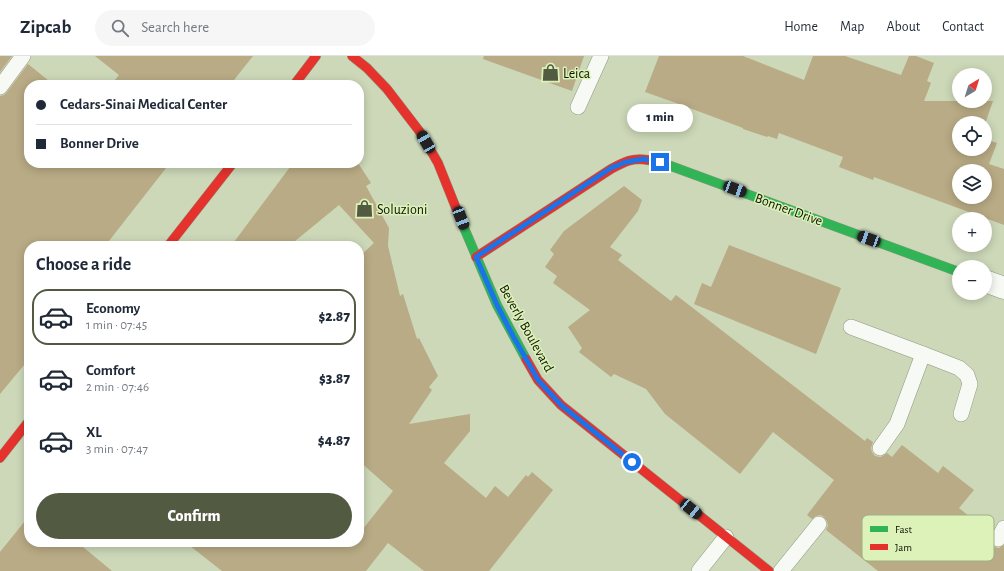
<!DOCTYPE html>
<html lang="en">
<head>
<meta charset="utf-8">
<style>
	:root { --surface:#fff; --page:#f6f6f7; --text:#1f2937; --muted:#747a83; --line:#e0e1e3; --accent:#525a42 }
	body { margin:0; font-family:"Alegreya Sans",sans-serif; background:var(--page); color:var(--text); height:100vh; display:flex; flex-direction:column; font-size:15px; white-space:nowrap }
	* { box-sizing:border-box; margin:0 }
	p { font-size:13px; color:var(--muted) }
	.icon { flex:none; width:22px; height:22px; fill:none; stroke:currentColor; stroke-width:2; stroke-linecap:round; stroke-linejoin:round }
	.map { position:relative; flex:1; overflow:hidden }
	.sheet { position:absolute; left:24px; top:185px; width:340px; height:306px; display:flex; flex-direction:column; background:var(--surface); border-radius:16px; box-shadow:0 2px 10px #0003 }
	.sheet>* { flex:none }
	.banner { position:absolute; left:24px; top:24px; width:340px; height:88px; border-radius:16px; box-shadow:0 2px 10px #0003; display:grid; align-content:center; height:88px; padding:0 12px; background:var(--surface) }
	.needle { width:26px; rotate:38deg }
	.fabs { position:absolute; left:952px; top:12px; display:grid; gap:8px }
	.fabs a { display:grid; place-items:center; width:40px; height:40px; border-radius:50%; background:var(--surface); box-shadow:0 2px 10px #0003; font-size:20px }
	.end { position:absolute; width:18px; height:18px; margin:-9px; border:5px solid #1a73e8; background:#fff; box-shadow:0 0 0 2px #fff }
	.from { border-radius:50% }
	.bubble { position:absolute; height:28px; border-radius:14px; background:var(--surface); box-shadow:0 2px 10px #0003; font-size:13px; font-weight:800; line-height:28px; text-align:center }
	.car { position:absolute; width:12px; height:24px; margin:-12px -6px; border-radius:5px; box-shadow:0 0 3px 1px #0007; background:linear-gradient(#222 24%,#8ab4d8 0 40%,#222 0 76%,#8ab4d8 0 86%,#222 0) }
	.banner b { display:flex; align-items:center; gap:14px; height:38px; font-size:15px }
	.banner b+b { border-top:1px solid var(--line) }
	.banner i { width:10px; height:10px; background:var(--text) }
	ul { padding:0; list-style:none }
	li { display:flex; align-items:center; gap:12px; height:56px; margin:0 8px 6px; padding:0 4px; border:2px solid transparent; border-radius:16px }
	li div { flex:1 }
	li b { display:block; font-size:15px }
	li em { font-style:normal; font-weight:800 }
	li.active { border-color:var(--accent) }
	li>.icon { width:36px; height:36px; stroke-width:1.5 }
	h2 { padding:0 12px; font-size:18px; line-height:48px }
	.cta { display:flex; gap:8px; margin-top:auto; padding:8px 12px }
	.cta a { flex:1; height:46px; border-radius:24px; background:var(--accent); color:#fff; font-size:16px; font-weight:800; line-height:46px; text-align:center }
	header { display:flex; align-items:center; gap:24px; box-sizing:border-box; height:56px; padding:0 20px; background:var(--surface); border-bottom:1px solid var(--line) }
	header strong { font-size:19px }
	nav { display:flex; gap:22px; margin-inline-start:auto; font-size:14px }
	.search { width:280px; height:36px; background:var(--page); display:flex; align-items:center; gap:10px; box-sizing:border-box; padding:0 14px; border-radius:22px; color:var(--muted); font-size:15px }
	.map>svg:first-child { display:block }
</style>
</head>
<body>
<header>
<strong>Zipcab</strong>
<div class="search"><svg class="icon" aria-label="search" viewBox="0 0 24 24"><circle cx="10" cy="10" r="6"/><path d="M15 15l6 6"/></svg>Search here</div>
<nav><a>Home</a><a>Map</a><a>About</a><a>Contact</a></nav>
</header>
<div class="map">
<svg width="1004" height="515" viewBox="0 0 1004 515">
	<rect width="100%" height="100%" fill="#ccd8b8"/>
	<g fill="#b8ab85" fill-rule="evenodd">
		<path d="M0,0H12L0,16Z"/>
		<path d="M95,0H253L230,29H111L119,19Z"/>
		<path d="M484,0H584L572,35L483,3Z"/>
		<path d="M659,0H743L804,24L813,0H845L901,19L909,0H916L934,7L927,25L931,27L924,45H993L985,68V67H959V93H985V83L997,87L989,108L1004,113V169L874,121L873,124L839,111L843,101L779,77L777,83L768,80L767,81L743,73V72L679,48L645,36ZM959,115H985V141H959Z"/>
		<path d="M28,8L54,29H29V107H170L105,190H29V303L0,338V40L4,39L7,36Z"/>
		<path d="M293,107H358L371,127L366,130L389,172L388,190L400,240L403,238L417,283L419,282L438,320L429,331L432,334L409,368L470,358V375L444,407L486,442L495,430L508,441L526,419L528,421L532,416L553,434L489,515H424L388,487L366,515H222L185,486H359V478L393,435L359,405V201L374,187L339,149L289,190H231Z"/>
		<path d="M624,130L642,144L638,155L610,191L622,199L618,204L671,245L676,239L865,385L867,382L873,386L871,392L872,396L875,400L880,401L883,400L887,397L892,401L902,389L938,417L943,410L974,434L959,452L991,478L989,484L991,488L993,491L999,492L1004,489V515H878L826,474L828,470L827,465L824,461L821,459L816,460L812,463L807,459L834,424L773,376L740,418L665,358L646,333L614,318L611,321L579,296L582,292L568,271L590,254L553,227L557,220L545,211L554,198L550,194L564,175Z"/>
		<path d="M729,189L841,232L816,298L694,248L702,227L711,231Z"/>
		<path d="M29,460V486H77L112,515H0V496Z"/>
	</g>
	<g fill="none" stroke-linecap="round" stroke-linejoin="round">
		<defs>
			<g id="lane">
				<path d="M0,31L23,0"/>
				<path d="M578,51L601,0"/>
				<path d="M851,271L923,298L897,368L880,392"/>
				<path d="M923,298L959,312L967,319L970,328L961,358"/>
				<path d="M998,483L1004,472"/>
				<path d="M699,515L726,481"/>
				<path d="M781,515L819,468"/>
			</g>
			<path id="street" d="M985,225L1004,232"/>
			<g id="fast">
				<path d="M648,104L660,106L959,216"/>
				<path d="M462,167L497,249L526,303"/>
			</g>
			<g id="jam">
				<path d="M352,0L367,12L387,33L420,76L438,107L462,167"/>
				<path d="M294,29L316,0"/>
				<path d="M168,190L233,107"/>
				<path d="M476,201L611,113C624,106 633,101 648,104"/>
				<path d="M526,303L538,324L561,349L769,515"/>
				<path d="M0,402L29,365"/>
			</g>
		</defs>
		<use href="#lane" stroke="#909980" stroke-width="16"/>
		<use href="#street" stroke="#909980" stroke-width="23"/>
		<use href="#fast" stroke="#909980" stroke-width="10"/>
		<use href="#jam" stroke="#909980" stroke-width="10"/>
		<use href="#lane" stroke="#f7f9f4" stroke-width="15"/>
		<use href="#street" stroke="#f7f9f4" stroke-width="22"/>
		<use href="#fast" stroke="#30b455" stroke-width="9"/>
		<use href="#jam" stroke="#e5322d" stroke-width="9"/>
	</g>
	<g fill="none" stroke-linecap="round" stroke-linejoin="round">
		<path stroke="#1a73e8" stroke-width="5" d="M632,406L561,349L538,324L513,280L497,249L476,201L611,112L626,106L643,103L660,106"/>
	</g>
	<defs>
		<symbol id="shop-bare" viewBox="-9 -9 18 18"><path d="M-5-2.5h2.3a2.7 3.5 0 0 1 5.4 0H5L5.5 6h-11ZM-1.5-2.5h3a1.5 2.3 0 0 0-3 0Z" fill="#525a42" stroke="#dcf2b8" stroke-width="2.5" paint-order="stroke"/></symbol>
	</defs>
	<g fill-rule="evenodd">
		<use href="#shop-bare" x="538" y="4" width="25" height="25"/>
		<use href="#shop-bare" x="352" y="140" width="25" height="25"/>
	</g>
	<g text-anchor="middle" stroke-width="3" stroke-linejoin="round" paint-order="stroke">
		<g font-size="14" fill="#101603" stroke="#dcf2b8" text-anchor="start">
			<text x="563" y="22">Leica</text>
			<text x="377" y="158">Soluzioni</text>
		</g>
		<g font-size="14" fill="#101603" stroke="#dcf2b8">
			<text transform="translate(789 153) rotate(20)" y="5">Bonner Drive</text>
			<text transform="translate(527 272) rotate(61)" y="5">Beverly Boulevard</text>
		</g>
	</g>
	<rect x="862" y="459" width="132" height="46" rx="6" fill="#dcf2b8" stroke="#9fb082" stroke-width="1"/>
	<rect x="870" y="470" width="18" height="6" fill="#30b455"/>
	<rect x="870" y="488" width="18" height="6" fill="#e5322d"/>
	<g font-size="11" fill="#101603">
		<text x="895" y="477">Fast</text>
		<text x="895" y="495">Jam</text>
	</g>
</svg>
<div class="fabs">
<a><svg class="needle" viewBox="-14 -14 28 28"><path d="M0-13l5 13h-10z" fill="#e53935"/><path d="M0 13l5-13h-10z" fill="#747a83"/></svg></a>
<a><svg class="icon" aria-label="locate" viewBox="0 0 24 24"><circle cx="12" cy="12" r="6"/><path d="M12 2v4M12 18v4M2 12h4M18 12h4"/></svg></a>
<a><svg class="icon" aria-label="layers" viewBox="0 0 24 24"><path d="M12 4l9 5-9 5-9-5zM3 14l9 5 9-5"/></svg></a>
<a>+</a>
<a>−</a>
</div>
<i class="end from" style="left:632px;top:406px"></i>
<i class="end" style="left:660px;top:106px"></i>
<div class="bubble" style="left:627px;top:48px;width:66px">1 min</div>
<i class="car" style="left:426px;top:86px;rotate:330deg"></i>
<i class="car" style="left:735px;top:133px;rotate:110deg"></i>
<i class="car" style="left:461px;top:162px;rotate:159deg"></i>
<i class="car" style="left:869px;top:183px;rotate:290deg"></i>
<i class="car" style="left:691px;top:453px;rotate:129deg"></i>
<div class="banner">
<b><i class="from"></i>Cedars-Sinai Medical Center</b>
<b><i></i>Bonner Drive</b>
</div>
<section class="sheet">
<h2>Choose a ride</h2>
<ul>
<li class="active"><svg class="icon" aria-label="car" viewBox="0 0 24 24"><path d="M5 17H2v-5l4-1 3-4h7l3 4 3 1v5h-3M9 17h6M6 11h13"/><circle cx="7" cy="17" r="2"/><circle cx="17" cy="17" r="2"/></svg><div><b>Economy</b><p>1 min · 07:45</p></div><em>$2.87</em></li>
<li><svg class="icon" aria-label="car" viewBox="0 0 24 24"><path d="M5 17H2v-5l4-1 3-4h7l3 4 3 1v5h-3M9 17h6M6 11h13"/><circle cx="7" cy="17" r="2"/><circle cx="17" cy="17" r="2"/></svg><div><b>Comfort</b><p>2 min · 07:46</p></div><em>$3.87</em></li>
<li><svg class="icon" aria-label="car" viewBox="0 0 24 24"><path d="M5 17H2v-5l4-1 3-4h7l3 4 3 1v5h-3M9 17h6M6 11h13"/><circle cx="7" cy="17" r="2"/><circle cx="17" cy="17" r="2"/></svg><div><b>XL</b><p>3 min · 07:47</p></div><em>$4.87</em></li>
</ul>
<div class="cta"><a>Confirm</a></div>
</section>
</div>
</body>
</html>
